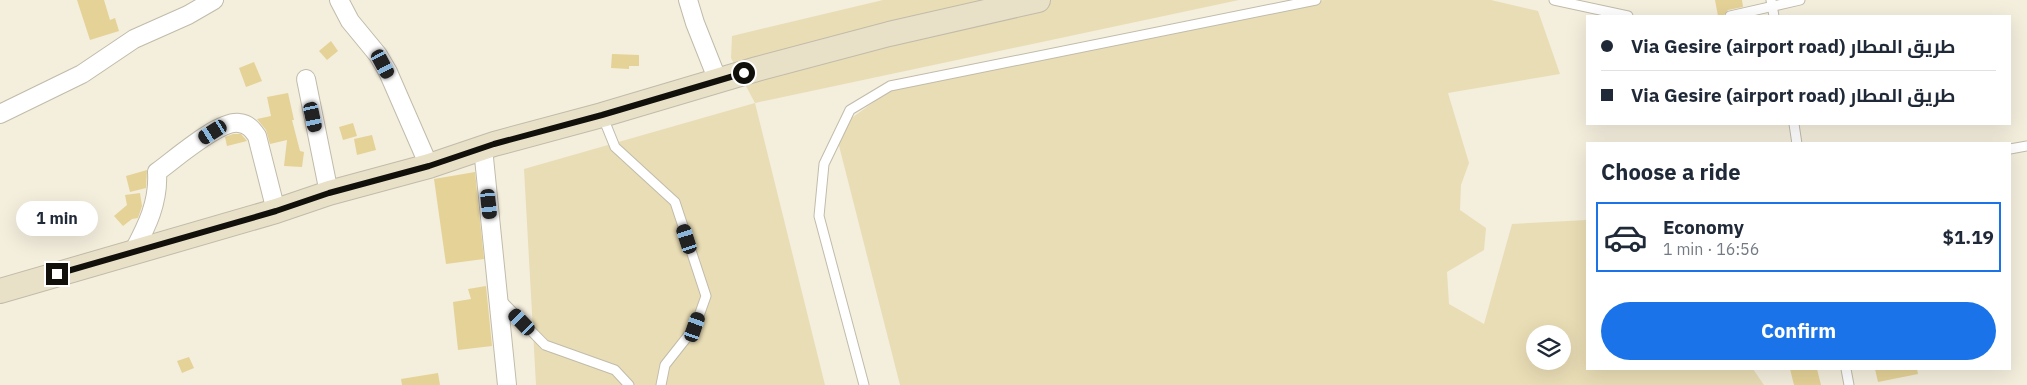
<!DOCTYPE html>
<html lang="en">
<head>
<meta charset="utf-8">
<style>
	:root { --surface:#fff; --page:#f2f2f3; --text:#1f2937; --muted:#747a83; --line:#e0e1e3; --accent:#1a73e8 }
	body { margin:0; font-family:"IBM Plex Sans",Cairo,sans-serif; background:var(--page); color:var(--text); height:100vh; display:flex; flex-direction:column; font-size:19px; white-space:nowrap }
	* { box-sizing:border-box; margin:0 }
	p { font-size:16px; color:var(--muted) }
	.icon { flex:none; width:28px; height:28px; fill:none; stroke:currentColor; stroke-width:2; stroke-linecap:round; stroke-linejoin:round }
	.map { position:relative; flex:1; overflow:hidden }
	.sheet { position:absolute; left:1586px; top:142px; width:425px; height:228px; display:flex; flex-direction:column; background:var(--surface); border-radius:0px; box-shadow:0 5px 20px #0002 }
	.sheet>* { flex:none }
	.top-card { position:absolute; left:1586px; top:15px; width:425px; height:110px; border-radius:0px; box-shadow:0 5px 20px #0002; display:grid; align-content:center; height:110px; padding:0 15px; background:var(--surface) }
	.tools { position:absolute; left:1526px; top:325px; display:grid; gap:10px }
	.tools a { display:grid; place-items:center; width:45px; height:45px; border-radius:50%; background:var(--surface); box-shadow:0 5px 20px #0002; font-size:25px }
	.end { position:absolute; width:22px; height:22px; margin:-11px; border:6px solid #12100a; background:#fff; box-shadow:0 0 0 2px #fff }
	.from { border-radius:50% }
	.bubble { position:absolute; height:35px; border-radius:18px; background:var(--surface); box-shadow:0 5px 20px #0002; font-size:16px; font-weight:700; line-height:35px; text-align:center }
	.car { position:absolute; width:15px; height:30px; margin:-15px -8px; border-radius:6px; box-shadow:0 0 4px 1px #0007; background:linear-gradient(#222 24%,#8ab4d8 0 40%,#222 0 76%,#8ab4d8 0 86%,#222 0) }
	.top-card b { display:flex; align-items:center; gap:18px; height:48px; font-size:19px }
	.top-card b+b { border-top:1px solid var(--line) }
	.top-card i { width:12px; height:12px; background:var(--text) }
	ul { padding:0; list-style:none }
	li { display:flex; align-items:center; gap:15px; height:70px; margin:0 10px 8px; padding:0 5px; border:2px solid transparent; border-radius:0px }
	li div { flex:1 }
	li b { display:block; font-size:19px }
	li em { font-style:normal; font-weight:700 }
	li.on { border-color:var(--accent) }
	li>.icon { width:45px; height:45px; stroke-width:1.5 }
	h2 { padding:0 15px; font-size:22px; line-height:60px }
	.cta { display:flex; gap:10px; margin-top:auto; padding:10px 15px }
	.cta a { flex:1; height:58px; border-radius:30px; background:var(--accent); color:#fff; font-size:20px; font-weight:700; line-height:58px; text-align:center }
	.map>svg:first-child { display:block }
</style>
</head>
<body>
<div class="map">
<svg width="2027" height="385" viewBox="0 0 2027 385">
	<rect width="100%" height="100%" fill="#f4eedd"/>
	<g fill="#e9ddb5" fill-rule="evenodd">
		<path d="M883,0H1239L755,103L825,385H536L524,169L755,103L731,58L732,36Z"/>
		<path d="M1324,0H1491L1538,11L1560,74L1448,93L1469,163L1461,185L1460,210L1486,228L1484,250L1447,272L1449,304L1484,324L1512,224L1587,220L1588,369H1753L1764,385H900L835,130L900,83ZM1535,334H1562V361H1535Z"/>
	</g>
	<g fill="#e5d297">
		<path d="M77,0H104L110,20L115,18L119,31L90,40Z"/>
		<path d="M1715,0H1742L1743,7L1728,10L1724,15L1718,16Z"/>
		<path d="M331,41L338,51L327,60L319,51Z"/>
		<path d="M612,54L639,55V66H629V69L611,68Z"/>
		<path d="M254,62L262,81L246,87L239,68Z"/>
		<path d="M288,93L294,120H292L300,151L304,152L302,167L284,166L287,140L270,144L266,130L257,119L271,116L267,97Z"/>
		<path d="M353,123L357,136L343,140L339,127Z"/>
		<path d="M233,134H241L247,141L227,146L225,137Z"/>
		<path d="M372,135L376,150L357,155L354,139Z"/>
		<path d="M147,170L146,188L130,192L126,176Z"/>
		<path d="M475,172L484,259L446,264L434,179Z"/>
		<path d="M140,193L142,206L138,218L132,219L123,226L114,216L127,205L125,195Z"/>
		<path d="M486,286L492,346L458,350L453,302L471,299L468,289Z"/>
		<path d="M189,357L194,368L182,373L177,361Z"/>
		<path d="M1790,369H1817L1821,385H1794Z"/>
		<path d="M1875,369H1917L1918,374L1878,382Z"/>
		<path d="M438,373L440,385H402L401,379Z"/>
	</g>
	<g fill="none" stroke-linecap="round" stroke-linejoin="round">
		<defs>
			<g id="service">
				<path d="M1554,0L1628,16"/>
				<path d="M1771,0L1774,16"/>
				<path d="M1730,16L1800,0"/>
				<path d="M602,115L615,147L675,202L706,296L695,327L665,365L661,385"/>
				<path d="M1794,124L1797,144"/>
				<path d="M2010,149L2027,146"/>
				<path d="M501,300L545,345L615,370L629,385"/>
				<path d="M1846,369L1849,385"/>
				<path d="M864,385L819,216L824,164L850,110L890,86L1316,0"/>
			</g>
			<g id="minor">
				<path d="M339,0L350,21L378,55L388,72L429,166"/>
				<path d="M688,0L695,23L718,81"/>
				<path d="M306,79L329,193"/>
				<path d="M0,114L82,74L134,39L188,15L214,0"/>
				<path d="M483,148L507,385"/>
				<path d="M133,252C147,226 159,202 157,172C174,160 219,120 239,123C248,124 252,129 257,136L276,211"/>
			</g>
			<path id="secondary" d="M0,291L276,211L329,193L429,166L494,144L602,115L757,69L889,34L1038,0"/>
		</defs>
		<use href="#service" stroke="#c1bbaa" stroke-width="11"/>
		<use href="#minor" stroke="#c1bbaa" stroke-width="20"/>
		<use href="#secondary" stroke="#c1bbaa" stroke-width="26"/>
		<use href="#service" stroke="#fff" stroke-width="9"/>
		<use href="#minor" stroke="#fff" stroke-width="18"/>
		<use href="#secondary" stroke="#e8e0c7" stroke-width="24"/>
	</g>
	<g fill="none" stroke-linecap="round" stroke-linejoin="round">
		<path stroke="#12100a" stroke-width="6" d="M57,274L276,211L329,193L429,166L494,144L602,115L744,73"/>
	</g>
</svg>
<div class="tools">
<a><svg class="icon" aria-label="layers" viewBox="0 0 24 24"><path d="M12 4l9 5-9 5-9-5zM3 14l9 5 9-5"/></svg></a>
</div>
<i class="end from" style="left:744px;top:73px"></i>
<i class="end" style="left:57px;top:274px"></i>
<div class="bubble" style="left:16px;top:201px;width:82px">1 min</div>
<i class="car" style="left:383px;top:64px;rotate:152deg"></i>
<i class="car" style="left:313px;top:117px;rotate:168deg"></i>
<i class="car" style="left:213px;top:132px;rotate:237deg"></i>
<i class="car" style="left:489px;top:204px;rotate:174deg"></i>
<i class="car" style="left:687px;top:239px;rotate:342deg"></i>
<i class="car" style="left:522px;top:322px;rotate:316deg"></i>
<i class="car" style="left:695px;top:327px;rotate:19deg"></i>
<div class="top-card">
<b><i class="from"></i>Via Gesire (airport road) طريق المطار</b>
<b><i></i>Via Gesire (airport road) طريق المطار</b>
</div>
<section class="sheet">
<h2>Choose a ride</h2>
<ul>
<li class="on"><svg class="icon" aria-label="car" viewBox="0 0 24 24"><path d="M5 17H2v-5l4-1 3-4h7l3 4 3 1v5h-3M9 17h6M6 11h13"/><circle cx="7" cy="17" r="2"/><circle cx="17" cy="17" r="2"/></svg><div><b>Economy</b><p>1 min · 16:56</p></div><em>$1.19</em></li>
</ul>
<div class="cta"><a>Confirm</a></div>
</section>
</div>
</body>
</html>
